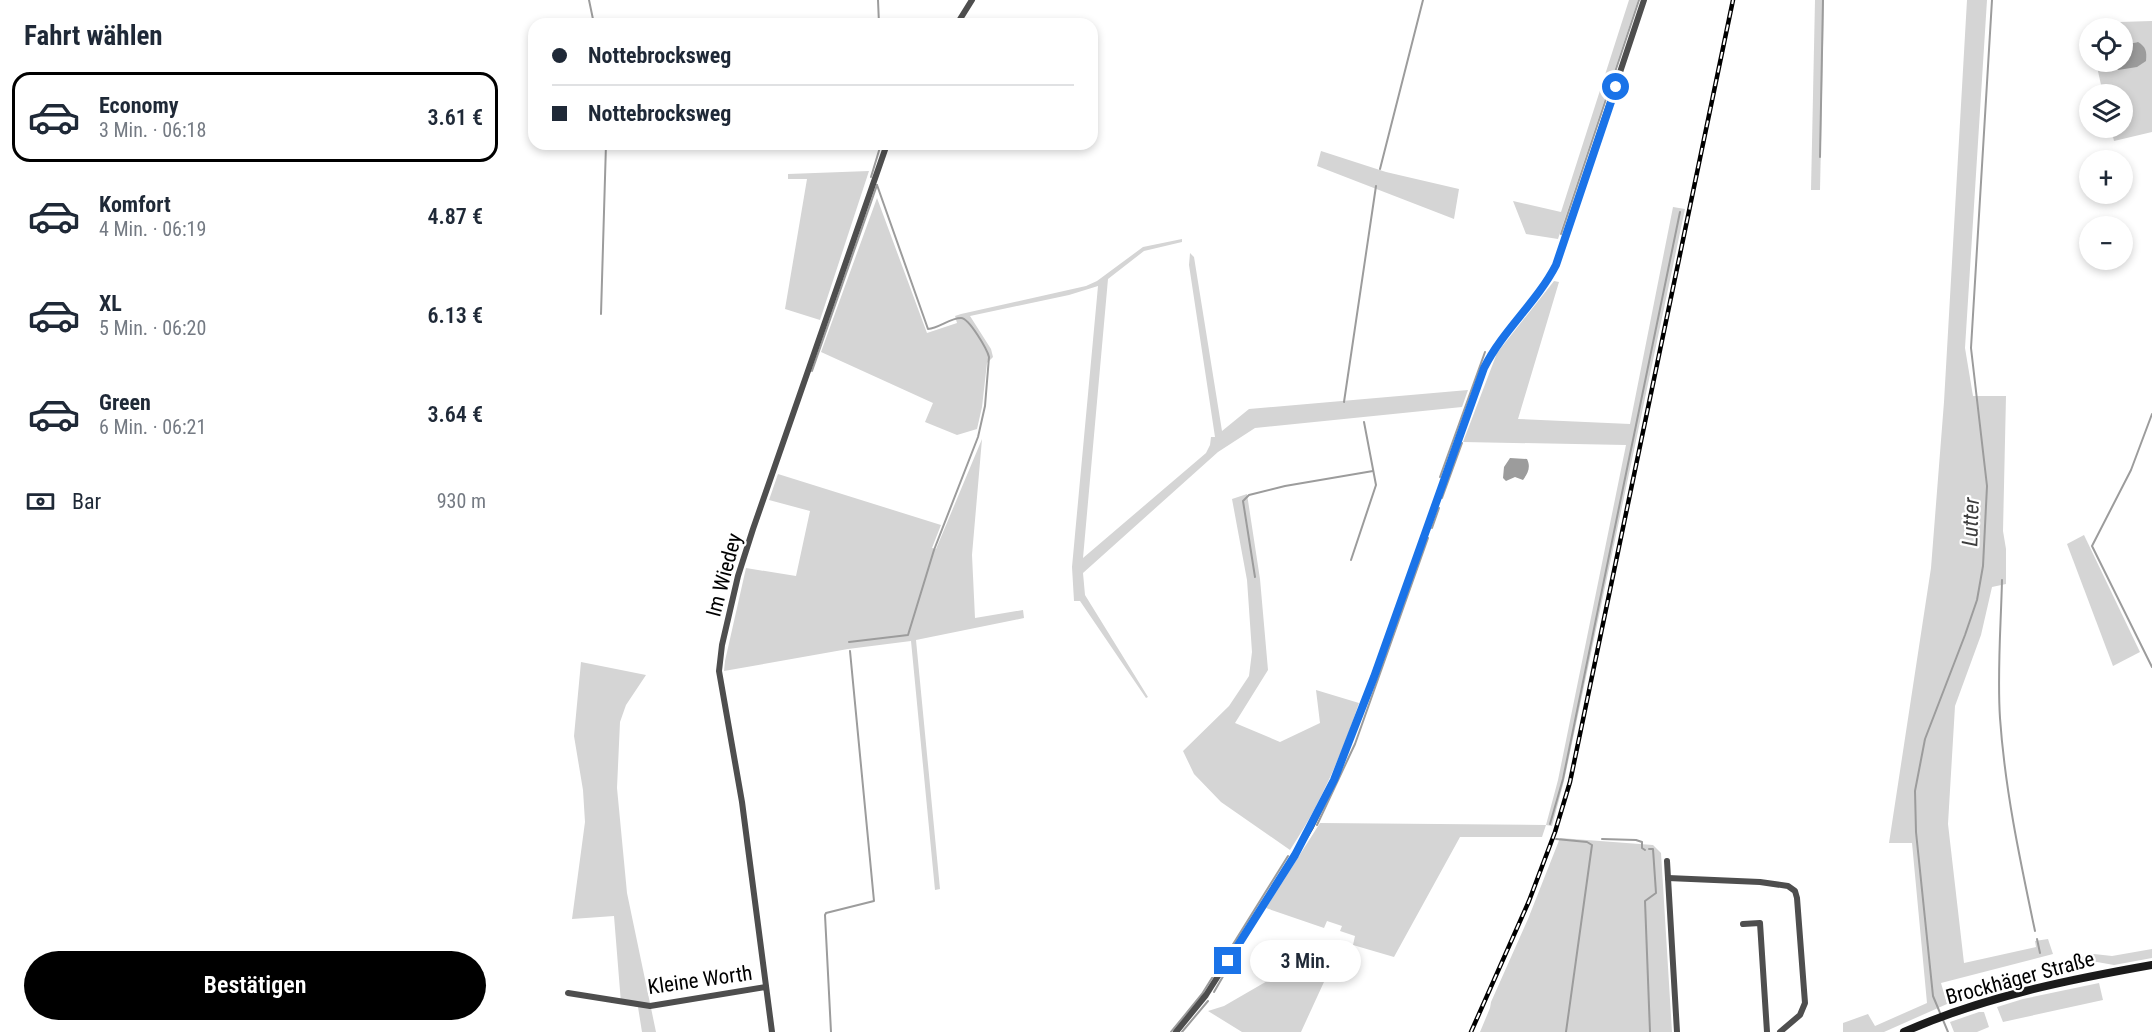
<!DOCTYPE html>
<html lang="de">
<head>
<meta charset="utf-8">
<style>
	:root { --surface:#fff; --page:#f2f2f3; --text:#1f2937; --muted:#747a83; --line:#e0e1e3; --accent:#000 }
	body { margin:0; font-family:"Roboto Condensed",sans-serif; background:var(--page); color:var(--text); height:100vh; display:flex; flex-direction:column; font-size:22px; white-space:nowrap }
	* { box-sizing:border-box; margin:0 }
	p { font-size:20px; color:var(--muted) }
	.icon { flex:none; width:33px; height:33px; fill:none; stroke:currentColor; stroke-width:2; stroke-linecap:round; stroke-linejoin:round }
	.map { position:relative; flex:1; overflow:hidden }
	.details { display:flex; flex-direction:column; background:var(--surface); width:510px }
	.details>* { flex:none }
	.top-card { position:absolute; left:18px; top:18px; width:570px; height:132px; border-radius:18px; box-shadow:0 3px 9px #0003; display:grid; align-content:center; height:132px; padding:0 24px; background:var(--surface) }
	.buttons { position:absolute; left:1569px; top:18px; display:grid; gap:12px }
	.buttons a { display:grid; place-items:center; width:54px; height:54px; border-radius:50%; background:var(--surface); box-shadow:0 3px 9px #0003; font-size:30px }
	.end { position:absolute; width:27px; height:27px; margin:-14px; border:8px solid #1a73e8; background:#fff; box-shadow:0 0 0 3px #fff }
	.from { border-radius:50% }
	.bubble { position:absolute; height:42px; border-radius:21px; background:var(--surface); box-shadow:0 3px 9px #0003; font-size:20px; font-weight:600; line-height:42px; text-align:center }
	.top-card b { display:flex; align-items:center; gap:21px; height:57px; font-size:22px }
	.top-card b+b { border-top:2px solid var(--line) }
	.top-card i { width:15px; height:15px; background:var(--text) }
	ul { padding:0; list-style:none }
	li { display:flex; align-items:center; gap:18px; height:90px; margin:0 12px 9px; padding:0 12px; border:3px solid transparent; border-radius:18px }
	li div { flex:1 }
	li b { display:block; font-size:22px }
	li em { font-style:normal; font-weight:600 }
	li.on { border-color:var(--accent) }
	li>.icon { width:54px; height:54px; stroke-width:1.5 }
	h2 { padding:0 24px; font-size:27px; line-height:72px }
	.pay { display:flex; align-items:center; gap:15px; height:66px; padding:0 24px; font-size:22px }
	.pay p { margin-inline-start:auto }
	.button { display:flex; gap:12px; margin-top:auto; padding:12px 24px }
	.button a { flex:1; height:69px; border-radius:36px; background:var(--accent); color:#fff; font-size:24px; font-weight:600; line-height:69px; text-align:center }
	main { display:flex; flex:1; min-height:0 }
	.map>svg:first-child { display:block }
</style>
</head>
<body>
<main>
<section class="details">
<h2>Fahrt wählen</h2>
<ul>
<li class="on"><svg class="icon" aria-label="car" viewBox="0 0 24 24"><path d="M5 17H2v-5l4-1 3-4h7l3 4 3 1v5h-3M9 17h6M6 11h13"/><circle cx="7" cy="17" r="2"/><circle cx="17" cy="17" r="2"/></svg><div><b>Economy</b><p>3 Min. · 06:18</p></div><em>3.61 €</em></li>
<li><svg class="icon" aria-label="car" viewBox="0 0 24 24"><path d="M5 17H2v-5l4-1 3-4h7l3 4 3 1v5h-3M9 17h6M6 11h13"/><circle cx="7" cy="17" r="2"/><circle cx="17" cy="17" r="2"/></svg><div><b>Komfort</b><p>4 Min. · 06:19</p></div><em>4.87 €</em></li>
<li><svg class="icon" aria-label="car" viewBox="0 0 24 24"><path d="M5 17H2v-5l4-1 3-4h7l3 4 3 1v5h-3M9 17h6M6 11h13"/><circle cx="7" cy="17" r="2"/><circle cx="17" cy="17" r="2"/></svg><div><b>XL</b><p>5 Min. · 06:20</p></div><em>6.13 €</em></li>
<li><svg class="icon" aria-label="car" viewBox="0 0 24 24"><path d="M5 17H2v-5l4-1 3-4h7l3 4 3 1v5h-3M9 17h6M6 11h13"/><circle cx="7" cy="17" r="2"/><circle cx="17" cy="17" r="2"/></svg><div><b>Green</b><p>6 Min. · 06:21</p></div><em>3.64 €</em></li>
</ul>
<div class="pay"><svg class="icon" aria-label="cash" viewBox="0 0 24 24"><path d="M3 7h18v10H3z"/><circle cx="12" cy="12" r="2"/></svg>Bar<p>930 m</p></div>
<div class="button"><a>Bestätigen</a></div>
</section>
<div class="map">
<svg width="1642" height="1032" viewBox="0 0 1642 1032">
	<rect width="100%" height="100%" fill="#fff"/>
	<g fill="#d5d5d5">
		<path d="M1119,0H1128L1048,239L1016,234L1003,201L1051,212Z"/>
		<path d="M1305,0H1314L1310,190H1301Z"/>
		<path d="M1457,0H1477L1455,348L1463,396H1496L1493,531L1496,549V584L1482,587L1471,635L1445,706L1438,824L1454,963L1526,947L1525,941L1538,939L1543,954L1431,983L1437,1004L1374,1032H1333V1023L1358,1014L1365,1026L1417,1003L1402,843H1379L1421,568L1434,402Z"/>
		<path d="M1642,21V132L1604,141L1601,128H1612V94H1593L1586,62H1602L1608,69L1628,42L1613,45L1612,28H1603L1609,22Z"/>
		<path d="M811,151L876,172L949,189L944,219L807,166Z"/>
		<path d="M359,171L310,320L275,309L297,179H278V174Z"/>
		<path d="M367,198L417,333L447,323L445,316L451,314L576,286L587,281L633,247L672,239V242L634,251L598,279L573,558L696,453L700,445L701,437H705L679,265L680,253L684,257L712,431L739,409L958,390L952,407L745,428L708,452L573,573L575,595L638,697L636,698L570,601H564L562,567L588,286L559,295L460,316L481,349L483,357L477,363L472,407L467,429L447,435L415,422L423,403L311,352Z"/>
		<path d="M1163,207L1175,209L1054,781L1042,826L1036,825L1032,837H950L884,957L843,945L845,936L830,931L832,926L817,921L814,928L756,908L810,823L1036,825L1048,780L1116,445L953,442L987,353L1044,281L1049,282L1008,419L1120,424Z"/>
		<path d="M472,439L462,555L465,618L513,610L514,618L406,640L430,889L425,890L401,641L338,649L214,671L215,661L236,568L286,576L300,511L259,500L268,474L431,525L422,548L426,549Z"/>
		<path d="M737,494L750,579L758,670L725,723L770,742L810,723L806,690L849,703C832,754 810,805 780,850L711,802L684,774L673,751L719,706L739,676L742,652L737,580L722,499Z"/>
		<path d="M1574,535L1630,652L1603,666L1557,544Z"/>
		<path d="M71,662L136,675L116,705L110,722L107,788L117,893L146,1032H132L128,1007L111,1003L104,916L62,919L75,822L73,790L64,736Z"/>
		<path d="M1050,838L1143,845L1151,853L1162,1032H970L980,1008L981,1002L1018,919Z"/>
		<path d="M1642,949V958L1604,965L1587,962L1553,968L1552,962L1584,954L1602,956Z"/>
		<path d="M790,960L819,971L791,1032H732L698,1011L714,1006L778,969L788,966Z"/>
		<path d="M1589,983L1593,1000L1493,1022L1487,1007L1513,999Z"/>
		<path d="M1469,1012H1474L1479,1027L1467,1032H1444L1440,1022Z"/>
	</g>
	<g fill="#9c9c9c">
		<path d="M1628,42C1636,47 1637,51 1636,61L1627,67L1608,70L1602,62H1612L1613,45Z"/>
		<path d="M1000,458L1017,459C1021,467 1018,473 1013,480L1005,477L996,481L993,478L994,467Z"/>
	</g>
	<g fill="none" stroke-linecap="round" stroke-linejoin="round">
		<g stroke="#9c9c9c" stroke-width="2">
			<path d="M79,0L84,24"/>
			<path d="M368,0L369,24"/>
			<path d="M1310,157L1313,0"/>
			<path d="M870,169L913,0"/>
			<path d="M361,177L371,144"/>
			<path d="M1051,234L1129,0"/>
			<path d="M91,314L96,144"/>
			<path d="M302,371L367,185"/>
			<path d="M834,402L866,186"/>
			<path d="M1642,414L1621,470L1582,546L1642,667"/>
			<path d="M930,477L975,352"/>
			<path d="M932,498L952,443"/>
			<path d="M922,528L929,508"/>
			<path d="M841,560L866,485L854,422"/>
			<path d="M745,577L733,501L739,495L775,486L863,471"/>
			<path d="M1492,580C1491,625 1487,672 1490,718C1495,790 1510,860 1525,931"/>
			<path d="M339,642L398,635L424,550L468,437L475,406L479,357C477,349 459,318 451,318C440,318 429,328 418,329L367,185"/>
			<path d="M1040,824L1053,779L1170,212"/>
			<path d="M807,825L845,744L918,538"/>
			<path d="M1046,839L1077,842L1082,845L1056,1032"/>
			<path d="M1092,839L1126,840L1132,842V848L1135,850"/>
			<path d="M1139,849H1143L1146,893L1135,901L1140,1032"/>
			<path d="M1527,939L1530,953"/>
			<path d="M704,992L730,947"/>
			<path d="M321,1032L315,915L316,913L364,901L340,651"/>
			<path d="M661,1032L692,994L778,856"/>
			<path d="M672,1032L698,1001"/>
			<path d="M1438,1032L1423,996L1406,832L1405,791L1415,739L1455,635L1467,600L1473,566L1477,486L1461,348L1482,0"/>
		</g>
		<g stroke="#4e4e4e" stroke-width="6">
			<path d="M447,24L462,0"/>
			<path d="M1157,861L1167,1032"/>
			<path d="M1158,878L1250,882L1278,886L1285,891L1287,898L1295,1003L1290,1015L1270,1032"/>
			<path d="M1233,924L1250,923L1257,1032"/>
			<path d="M58,993L140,1006L256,987"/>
			<path d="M262,1032L232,802L209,671L212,645L228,576L243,529L377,144"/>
			<path d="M666,1032L696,995L773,874L801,827L824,780L864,677L974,368C993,330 1027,302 1046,265L1134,0"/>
		</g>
		<path stroke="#1b1b1b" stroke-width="8" d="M1394,1032C1473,997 1557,980 1642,965"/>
		<defs>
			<path id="rail" d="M961,1032L1019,901L1045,832L1060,782L1223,0"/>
		</defs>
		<use href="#rail" stroke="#000" stroke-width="4.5"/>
		<use href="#rail" stroke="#fff" stroke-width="2" stroke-dasharray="7" stroke-linecap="butt"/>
	</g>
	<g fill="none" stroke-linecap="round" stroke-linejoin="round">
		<path stroke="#1a73e8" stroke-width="8" d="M718,961L785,855L824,780L864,677L974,368C993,330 1027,302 1046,265L1106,87"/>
	</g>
	<g text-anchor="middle" stroke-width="4.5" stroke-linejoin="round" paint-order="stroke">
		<g font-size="21" fill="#000" stroke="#fff">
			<text transform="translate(214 575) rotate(-75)" y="7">Im Wiedey</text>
			<text transform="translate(1510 978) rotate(-15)" y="7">Brockhäger Straße</text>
			<text transform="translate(190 980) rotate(-8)" y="7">Kleine Worth</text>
		</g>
		<g font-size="22" font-style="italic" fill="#3d3d3d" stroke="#fff">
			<text transform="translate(1460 522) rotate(-88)" y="8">Lutter</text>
		</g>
	</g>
</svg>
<div class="buttons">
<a><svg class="icon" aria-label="locate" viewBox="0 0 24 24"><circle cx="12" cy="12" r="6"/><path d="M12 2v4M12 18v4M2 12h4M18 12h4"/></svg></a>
<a><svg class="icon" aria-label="layers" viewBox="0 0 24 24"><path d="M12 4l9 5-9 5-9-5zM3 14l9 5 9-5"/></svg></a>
<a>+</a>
<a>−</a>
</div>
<i class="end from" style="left:1106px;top:87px"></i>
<i class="end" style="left:718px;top:961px"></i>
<div class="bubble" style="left:740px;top:940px;width:111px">3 Min.</div>
<div class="top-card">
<b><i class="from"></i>Nottebrocksweg</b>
<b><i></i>Nottebrocksweg</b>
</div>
</div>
</main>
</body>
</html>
